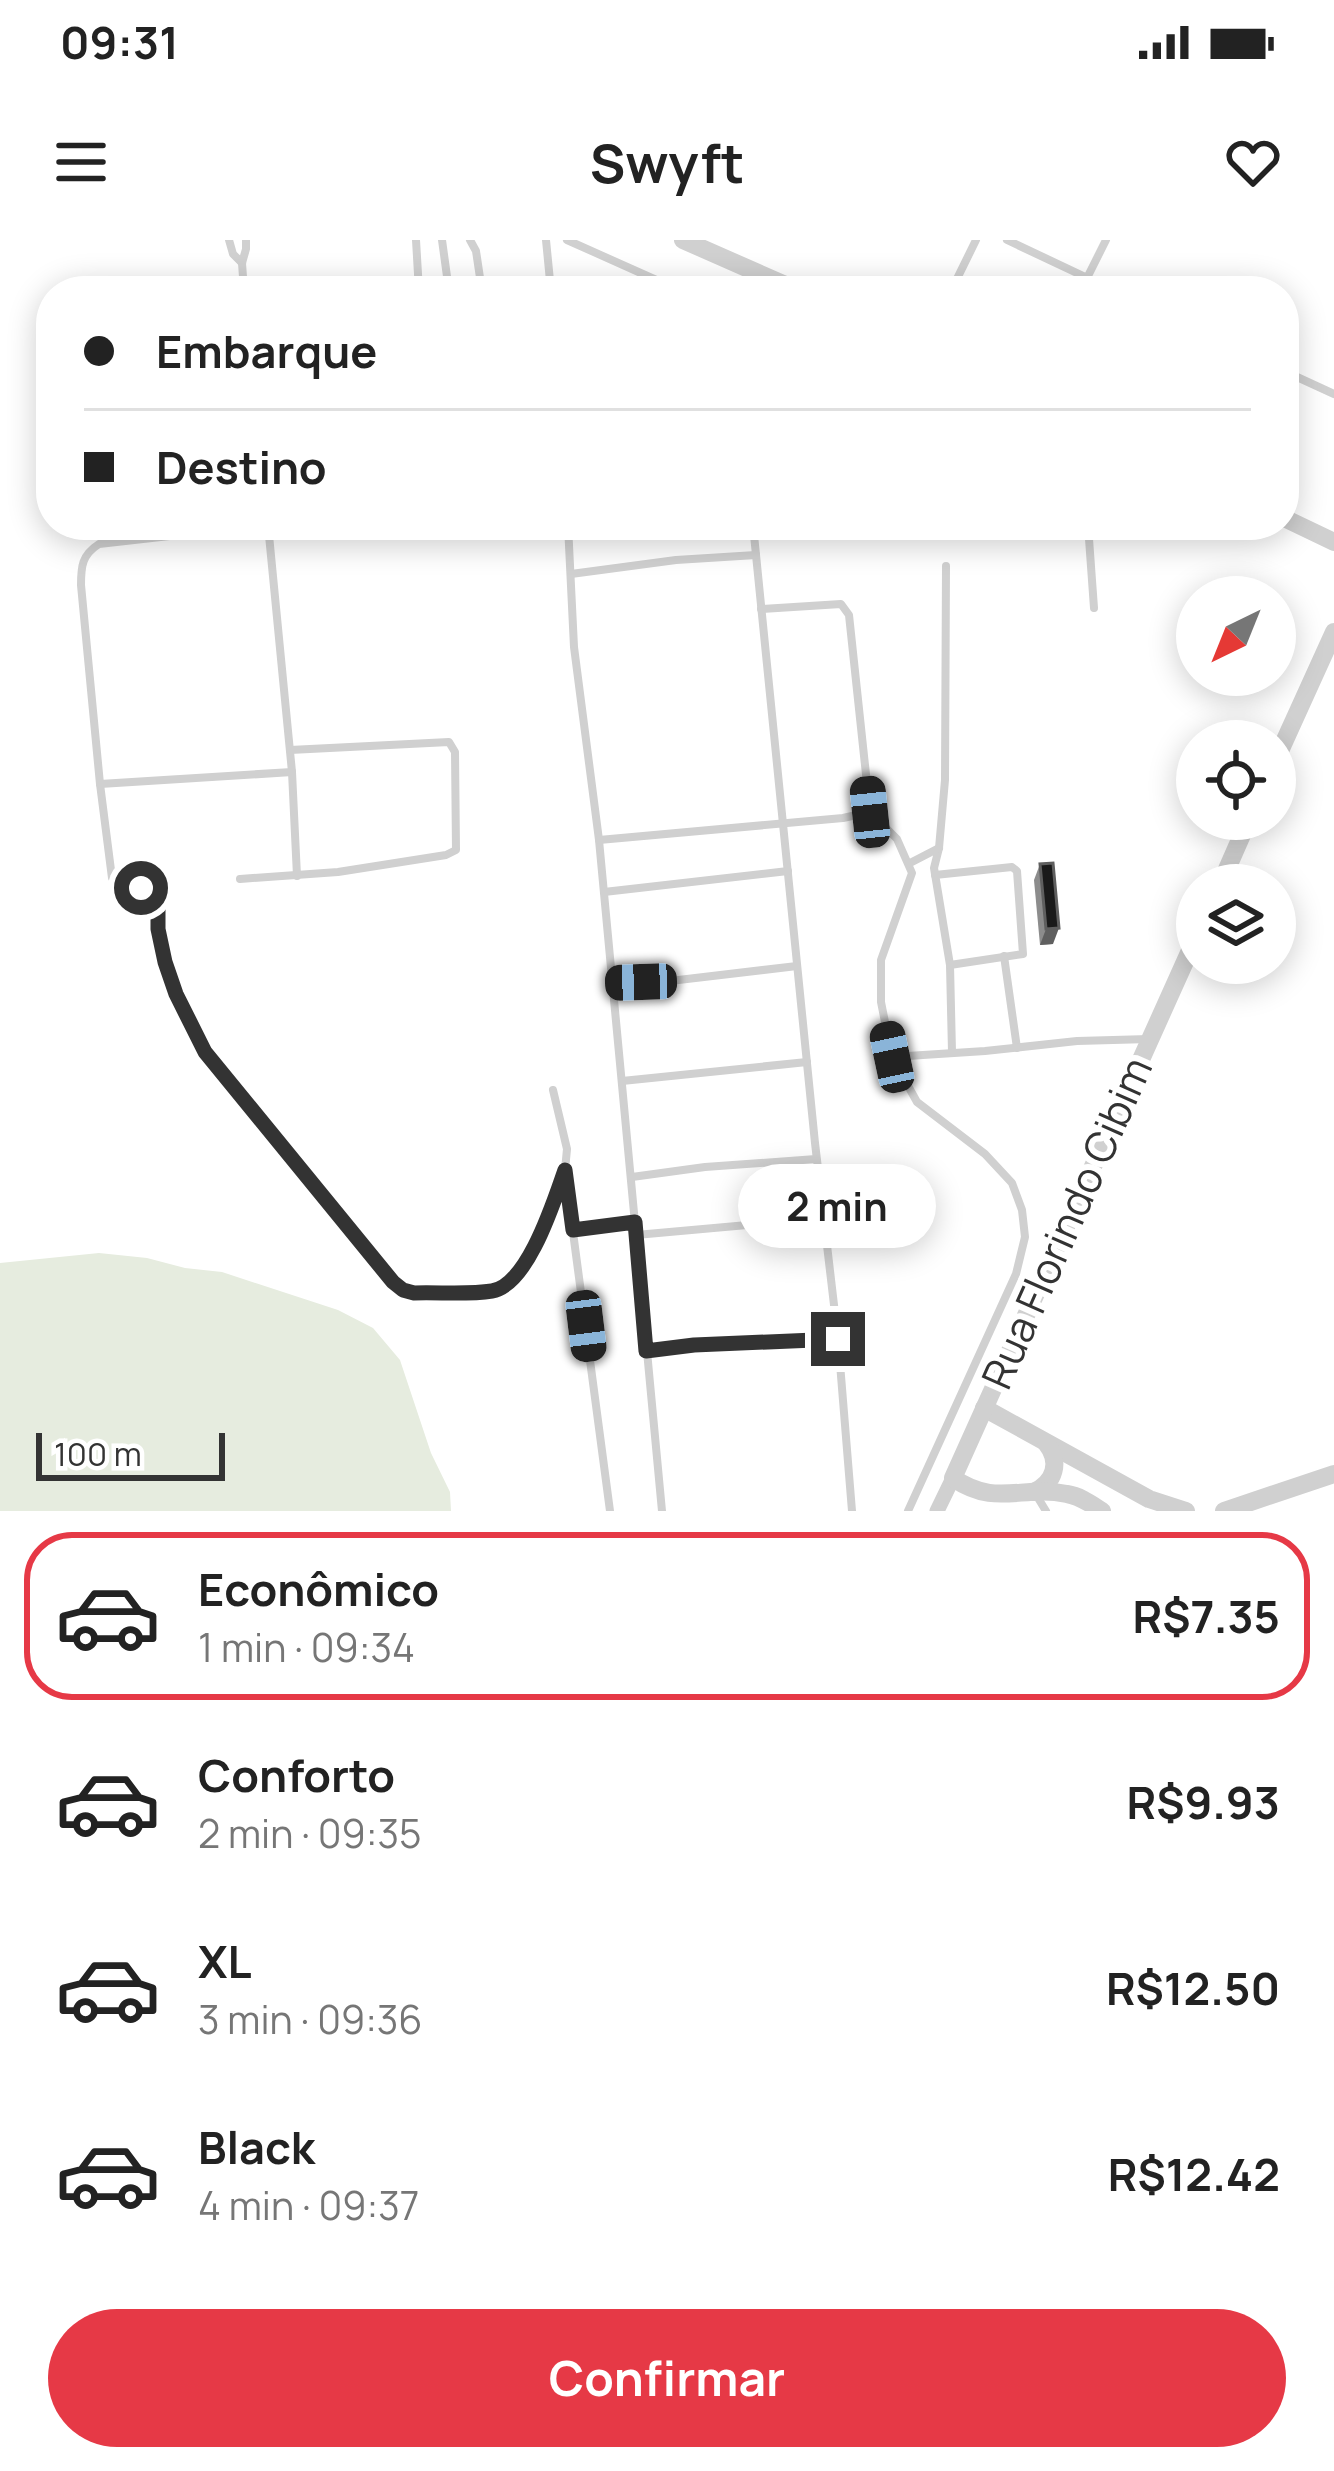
<!DOCTYPE html>
<html lang="pt">
<head>
<meta charset="utf-8">
<style>
	:root { --surface:#fff; --page:#f6f6f6; --text:#222; --muted:#767676; --line:#e0e0e0; --accent:#e63946 }
	body { margin:0; font-family:Manrope,sans-serif; background:var(--page); color:var(--text); height:100vh; display:flex; flex-direction:column; font-size:45px; white-space:nowrap }
	* { box-sizing:border-box; margin:0 }
	p { font-size:39px; color:var(--muted) }
	.icon { flex:none; width:66px; height:66px; fill:none; stroke:currentColor; stroke-width:2; stroke-linecap:round; stroke-linejoin:round }
	.map { position:relative; height:1271px; overflow:hidden }
	.drawer { display:flex; flex-direction:column; background:var(--surface); flex:1 }
	.drawer>* { flex:none }
	.guide { position:absolute; left:36px; top:36px; width:1263px; height:264px; border-radius:48px; box-shadow:0 6px 30px #0003; display:grid; align-content:center; height:264px; padding:0 48px; background:var(--surface) }
	.needle { width:78px; rotate:223deg }
	.fabs { position:absolute; left:1176px; top:336px; display:grid; gap:24px }
	.fabs a { display:grid; place-items:center; width:120px; height:120px; border-radius:50%; background:var(--surface); box-shadow:0 6px 30px #0003; font-size:60px }
	.scale { position:absolute; left:36px; bottom:30px; width:189px; box-sizing:border-box; padding-left:12px; border:6px solid #333; border-top:0; font-size:33px; line-height:42px; white-space:nowrap; color:#333; -webkit-text-stroke:9px #fff; paint-order:stroke }
	.end { position:absolute; width:54px; height:54px; margin:-27px; border:15px solid #333; background:#fff; box-shadow:0 0 0 6px #fff }
	.from { border-radius:50% }
	.bubble { position:absolute; height:84px; border-radius:42px; background:var(--surface); box-shadow:0 6px 30px #0003; font-size:39px; font-weight:700; line-height:84px; text-align:center }
	.car { position:absolute; width:36px; height:72px; margin:-36px -18px; border-radius:15px; box-shadow:0 0 9px 3px #0007; background:linear-gradient(#222 24%,#8ab4d8 0 40%,#222 0 76%,#8ab4d8 0 86%,#222 0) }
	.guide b { display:flex; align-items:center; gap:42px; height:114px; font-size:45px }
	.guide b+b { border-top:3px solid var(--line) }
	.guide i { width:30px; height:30px; background:var(--text) }
	ul { padding:21px 0 0; list-style:none }
	li { display:flex; align-items:center; gap:36px; height:168px; margin:0 24px 18px; padding:0 24px; border:6px solid transparent; border-radius:48px }
	li div { flex:1 }
	li b { display:block; font-size:45px }
	li em { font-style:normal; font-weight:700 }
	li.current { border-color:var(--accent) }
	li>.icon { width:108px; height:108px; stroke-width:1.5 }
	.button { display:flex; gap:24px; margin-top:auto; padding:24px 48px }
	.button a { flex:1; height:138px; border-radius:72px; background:var(--accent); color:#fff; font-size:48px; font-weight:700; line-height:138px; text-align:center }
	.status { display:flex; justify-content:space-between; align-items:center; height:84px; padding:0 60px; background:var(--surface); direction:ltr }
	.status svg { height:33px; fill:currentColor }
	header { display:flex; justify-content:space-between; align-items:center; height:156px; padding:0 48px; background:var(--surface); font-size:54px; font-weight:700 }
	.map>svg:first-child { display:block }
</style>
</head>
<body>
<div class="status"><b>09:31</b><svg viewBox="0 0 49 12"><path d="M0 12V9h3v3zM5 12V6h3v6zM10 12V3h3v9zM15 12V0h3v12zM26 1h20v11H26zM47 4h2v5h-2z"/></svg></div>
<header><svg class="icon" aria-label="menu" viewBox="0 0 24 24"><path d="M4 6h16M4 12h16M4 18h16"/></svg>Swyft<svg class="icon" aria-label="heart" viewBox="0 0 24 24"><path d="M12 20l-8-8c-3-5 5-10 8-4 3-6 11-1 8 4z"/></svg></header>
<div class="map">
<svg width="1334" height="1271" viewBox="0 0 1334 1271">
	<rect width="100%" height="100%" fill="#fff"/>
	<path fill="#e6ecdf" d="M99,1013L147,1018L185,1028L222,1032L338,1070L373,1088L400,1120L431,1213L450,1252L451,1271H0V1023Z"/>
	<g fill="none" stroke-linecap="round" stroke-linejoin="round">
		<g stroke="#d0d0d0" stroke-width="8">
			<path d="M229,0L233,14L242,23"/>
			<path d="M416,0L419,51"/>
			<path d="M442,0L449,51"/>
			<path d="M470,0L476,11L482,51"/>
			<path d="M546,0L551,51"/>
			<path d="M567,0L681,51"/>
			<path d="M1007,0L1115,51"/>
			<path d="M1087,38L1106,0"/>
			<path d="M551,46L569,51"/>
			<path d="M244,51L242,23L246,9V0"/>
			<path d="M951,51L976,0"/>
			<path d="M1284,131L1334,154"/>
			<path d="M267,285L99,304C82,315 81,326 81,345L100,544L112,638L119,644L150,653L157,663L158,689L165,722L176,754L205,811L393,1042L403,1050L414,1053L499,1049L516,1037L526,1025L565,930L567,909L553,850"/>
			<path d="M268,285L292,532L297,636"/>
			<path d="M568,285L574,407L599,600L662,1271"/>
			<path d="M753,285L815,903L838,1099L852,1271"/>
			<path d="M1088,285L1094,368"/>
			<path d="M946,326L945,540L939,608L934,628L950,725L952,812"/>
			<path d="M571,334L676,320L756,315"/>
			<path d="M100,544L292,532"/>
			<path d="M870,572L897,599L912,633L881,720V762L892,817L917,862L985,914L1012,943L1022,970L1025,997L1016,1034L908,1271"/>
			<path d="M599,600L843,578L870,572L849,375L841,364L761,369"/>
			<path d="M910,623L939,608"/>
			<path d="M935,635L1012,627L1017,631L1023,714L950,725"/>
			<path d="M240,639L338,632L446,615L456,610L455,512L449,502L290,510"/>
			<path d="M604,652L788,631"/>
			<path d="M1004,716L1017,808"/>
			<path d="M613,743L670,741L797,726"/>
			<path d="M892,817L985,811L1077,801L1149,799"/>
			<path d="M622,841L807,822"/>
			<path d="M565,932L610,1271"/>
			<path d="M632,937L705,927L816,919"/>
			<path d="M573,990L635,982"/>
			<path d="M636,995L824,978"/>
			<path d="M646,1111L694,1105L838,1099"/>
			<path d="M1035,1253L1046,1271"/>
		</g>
		<path stroke="#d0d0d0" stroke-width="15" d="M937,1271L953,1238"/>
		<g stroke="#d0d0d0" stroke-width="18">
			<path d="M683,0L799,51"/>
			<path d="M1284,278L1334,302"/>
			<path d="M1275,522L1334,392"/>
			<path d="M1220,645L1249,579"/>
			<path d="M984,1168L1149,1259L1186,1271"/>
			<path d="M1034,1252C1055,1242 1061,1222 1046,1203"/>
			<path d="M1102,1271C1091,1264 1080,1256 1067,1254C1022,1244 997,1268 953,1238L1197,695"/>
			<path d="M1224,1271L1334,1234"/>
		</g>
	</g>
	<path fill="#8c8c8c" d="M1040,624L1053,704L1040,705L1034,640Z"/>
	<path fill="#5f5f5f" d="M1059,688L1053,704L1040,705L1046,689Z"/>
	<path fill="#1a1a1a" stroke="#5f5f5f" stroke-width="3" d="M1053,623L1059,688L1046,689L1040,624Z"/>
	<g fill="none" stroke-linecap="round" stroke-linejoin="round">
		<path stroke="#333" stroke-width="15" d="M141,648L150,653L158,664V689L165,722L176,754L205,812L393,1042L403,1050L414,1053C439,1052 467,1055 492,1051C528,1045 554,961 565,930L573,990L635,982L646,1111L694,1105L838,1099"/>
	</g>
	<g text-anchor="middle" stroke-width="12" stroke-linejoin="round" paint-order="stroke">
		<g font-size="42" fill="#333" stroke="#fff">
			<text transform="translate(1067 983) rotate(-66)" y="15">Rua Florindo Cibim</text>
		</g>
	</g>
</svg>
<div class="fabs">
<a><svg class="needle" viewBox="-14 -14 28 28"><path d="M0-13l5 13h-10z" fill="#e53935"/><path d="M0 13l5-13h-10z" fill="#767676"/></svg></a>
<a><svg class="icon" aria-label="locate" viewBox="0 0 24 24"><circle cx="12" cy="12" r="6"/><path d="M12 2v4M12 18v4M2 12h4M18 12h4"/></svg></a>
<a><svg class="icon" aria-label="layers" viewBox="0 0 24 24"><path d="M12 4l9 5-9 5-9-5zM3 14l9 5 9-5"/></svg></a>
</div>
<div class="scale">100 m</div>
<i class="end from" style="left:141px;top:648px"></i>
<i class="end" style="left:838px;top:1099px"></i>
<div class="bubble" style="left:738px;top:924px;width:198px">2 min</div>
<i class="car" style="left:870px;top:572px;rotate:354deg"></i>
<i class="car" style="left:641px;top:742px;rotate:268deg"></i>
<i class="car" style="left:892px;top:817px;rotate:348deg"></i>
<i class="car" style="left:586px;top:1086px;rotate:173deg"></i>
<div class="guide">
<b><i class="from"></i>Embarque</b>
<b><i></i>Destino</b>
</div>
</div>
<section class="drawer">
<ul>
<li class="current"><svg class="icon" aria-label="car" viewBox="0 0 24 24"><path d="M5 17H2v-5l4-1 3-4h7l3 4 3 1v5h-3M9 17h6M6 11h13"/><circle cx="7" cy="17" r="2"/><circle cx="17" cy="17" r="2"/></svg><div><b>Econômico</b><p>1 min · 09:34</p></div><em>R$7.35</em></li>
<li><svg class="icon" aria-label="car" viewBox="0 0 24 24"><path d="M5 17H2v-5l4-1 3-4h7l3 4 3 1v5h-3M9 17h6M6 11h13"/><circle cx="7" cy="17" r="2"/><circle cx="17" cy="17" r="2"/></svg><div><b>Conforto</b><p>2 min · 09:35</p></div><em>R$9.93</em></li>
<li><svg class="icon" aria-label="car" viewBox="0 0 24 24"><path d="M5 17H2v-5l4-1 3-4h7l3 4 3 1v5h-3M9 17h6M6 11h13"/><circle cx="7" cy="17" r="2"/><circle cx="17" cy="17" r="2"/></svg><div><b>XL</b><p>3 min · 09:36</p></div><em>R$12.50</em></li>
<li><svg class="icon" aria-label="car" viewBox="0 0 24 24"><path d="M5 17H2v-5l4-1 3-4h7l3 4 3 1v5h-3M9 17h6M6 11h13"/><circle cx="7" cy="17" r="2"/><circle cx="17" cy="17" r="2"/></svg><div><b>Black</b><p>4 min · 09:37</p></div><em>R$12.42</em></li>
</ul>
<div class="button"><a>Confirmar</a></div>
</section>
</body>
</html>
